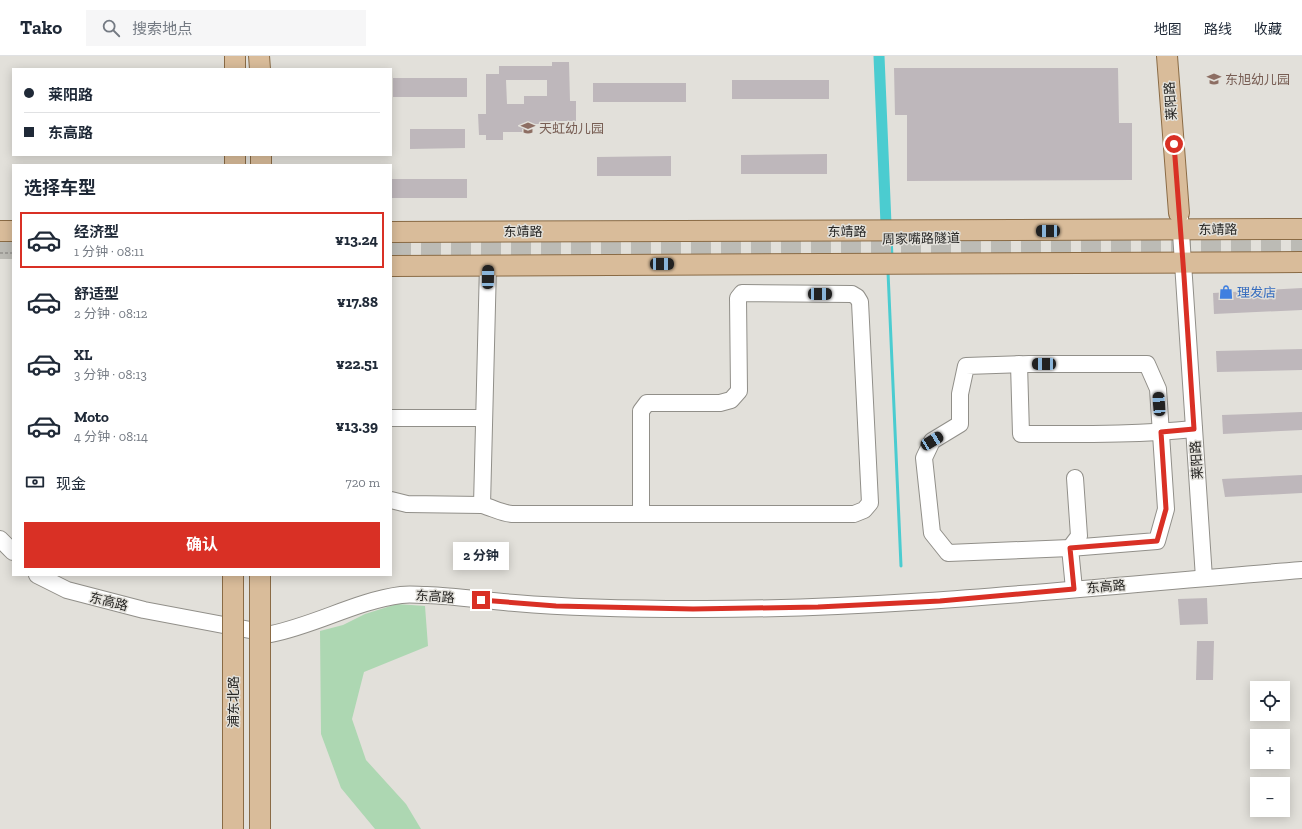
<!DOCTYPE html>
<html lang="zh">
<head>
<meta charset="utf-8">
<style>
	:root { --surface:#fff; --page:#f6f6f7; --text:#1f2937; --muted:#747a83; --line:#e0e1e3; --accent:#d93025 }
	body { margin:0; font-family:"Zilla Slab","Noto Sans SC",serif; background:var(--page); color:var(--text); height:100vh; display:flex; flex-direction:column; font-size:15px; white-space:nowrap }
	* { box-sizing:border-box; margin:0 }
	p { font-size:13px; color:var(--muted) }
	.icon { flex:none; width:22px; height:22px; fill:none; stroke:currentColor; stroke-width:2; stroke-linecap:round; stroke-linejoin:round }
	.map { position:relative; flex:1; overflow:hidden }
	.sheet { position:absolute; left:12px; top:108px; width:380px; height:412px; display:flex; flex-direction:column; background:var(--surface); border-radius:0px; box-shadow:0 2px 10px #0003 }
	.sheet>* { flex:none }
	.hud { position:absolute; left:12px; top:12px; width:380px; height:88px; border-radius:0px; box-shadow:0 2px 10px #0003; display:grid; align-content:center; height:88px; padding:0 12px; background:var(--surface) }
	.controls { position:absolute; left:1250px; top:625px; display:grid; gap:8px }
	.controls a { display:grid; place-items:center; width:40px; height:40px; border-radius:0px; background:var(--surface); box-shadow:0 2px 10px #0003; font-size:20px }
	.end { position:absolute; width:18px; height:18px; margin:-9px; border:5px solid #d93025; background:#fff; box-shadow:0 0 0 2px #fff }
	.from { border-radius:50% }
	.bubble { position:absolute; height:28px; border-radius:0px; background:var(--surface); box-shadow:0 2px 10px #0003; font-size:13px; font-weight:700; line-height:28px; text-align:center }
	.car { position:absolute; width:12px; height:24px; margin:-12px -6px; border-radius:5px; box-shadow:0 0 3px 1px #0007; background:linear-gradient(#222 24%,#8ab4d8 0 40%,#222 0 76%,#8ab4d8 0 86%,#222 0) }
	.hud b { display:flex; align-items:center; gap:14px; height:38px; font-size:15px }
	.hud b+b { border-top:1px solid var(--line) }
	.hud i { width:10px; height:10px; background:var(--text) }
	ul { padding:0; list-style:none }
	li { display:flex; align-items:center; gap:12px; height:56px; margin:0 8px 6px; padding:0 4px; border:2px solid transparent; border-radius:0px }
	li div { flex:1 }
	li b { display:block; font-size:15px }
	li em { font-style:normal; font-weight:700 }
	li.selected { border-color:var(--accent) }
	li>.icon { width:36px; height:36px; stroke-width:1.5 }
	h2 { padding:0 12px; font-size:18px; line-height:48px }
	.pay { display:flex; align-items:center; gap:10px; height:44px; padding:0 12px; font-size:15px }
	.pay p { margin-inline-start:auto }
	.action { display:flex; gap:8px; margin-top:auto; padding:8px 12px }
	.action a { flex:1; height:46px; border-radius:0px; background:var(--accent); color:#fff; font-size:16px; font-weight:700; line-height:46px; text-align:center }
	header { display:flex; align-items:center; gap:24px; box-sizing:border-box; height:56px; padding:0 20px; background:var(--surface); border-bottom:1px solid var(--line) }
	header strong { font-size:19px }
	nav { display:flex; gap:22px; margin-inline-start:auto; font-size:14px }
	.search { width:280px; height:36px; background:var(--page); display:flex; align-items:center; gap:10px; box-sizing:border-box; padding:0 14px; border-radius:0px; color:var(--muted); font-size:15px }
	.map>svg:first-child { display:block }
</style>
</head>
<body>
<header>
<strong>Tako</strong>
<div class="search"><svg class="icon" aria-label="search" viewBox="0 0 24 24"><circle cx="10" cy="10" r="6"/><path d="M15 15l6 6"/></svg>搜索地点</div>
<nav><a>地图</a><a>路线</a><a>收藏</a></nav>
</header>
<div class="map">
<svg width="1302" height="773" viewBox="0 0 1302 773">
	<rect width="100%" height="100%" fill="#e2e0da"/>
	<path fill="#add7b2" d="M397,548L425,550L428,590L364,616L352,663L366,704L406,748L421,773H375L341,732L321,678L320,575L343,569L365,558Z"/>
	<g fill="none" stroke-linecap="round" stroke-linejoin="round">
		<path stroke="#4bccd0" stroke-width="3" d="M888,216L901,510"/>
		<g stroke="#4bccd0" stroke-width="11">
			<path d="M879,0L886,168"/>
			<path d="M887,181L888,201"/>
		</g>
	</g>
	<g fill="#beb7bb" fill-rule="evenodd">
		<path d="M552,6H569L570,45H576V65H550L551,68H526V76H503V84H486V79H479L478,58H486V18H499V10H552ZM506,24H547V40H524V48H507Z"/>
		<path d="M894,12H1118L1119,67H1132V124L907,125V59H895Z"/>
		<rect x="393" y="22" width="74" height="19"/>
		<rect x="732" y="24" width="97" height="19"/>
		<rect x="593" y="27" width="93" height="19"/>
		<path d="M410,73H465V92L410,93Z"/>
		<path d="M827,98V118H741V99Z"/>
		<path d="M671,100V120H597V101Z"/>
		<rect x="391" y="123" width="76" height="19"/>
		<path d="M1302,232V254L1214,258L1213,237Z"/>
		<path d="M1302,293V314L1217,316L1216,295Z"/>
		<path d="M1302,356V374L1223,378L1222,359Z"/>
		<path d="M1302,419V437L1225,441L1222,423Z"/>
		<path d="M1207,542L1208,568L1180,569L1178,543Z"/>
		<path d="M1197,585H1214L1213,624H1196Z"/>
	</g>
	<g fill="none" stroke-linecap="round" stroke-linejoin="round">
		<g stroke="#bcbbb5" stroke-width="20" stroke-dasharray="20 10" stroke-linecap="butt">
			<path d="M0,193H13"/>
			<path d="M391,195L570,196L1302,192"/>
		</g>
		<defs>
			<g id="minor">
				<path d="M1180,162L1204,522"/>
				<path d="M1019,308L1021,378C1079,378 1137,379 1194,373"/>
				<path d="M1029,308H1147L1158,333L1166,453L1157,485L1070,492L948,497L932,477L924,402L932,385L960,368V338L966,310Z"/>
				<path d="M391,362H484"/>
				<path d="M391,444L407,448L482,449C493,452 501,457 512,458H854L864,454L870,447L860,246L857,241L852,238L742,237L738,242L739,335L731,344L720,347H647L641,355V458"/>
				<path d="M482,449L488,209"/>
				<path d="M0,483L13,496"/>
				<path d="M37,519L67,534L144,554L271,578C316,569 356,545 401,539C409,538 418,539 427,539C457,540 486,545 515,547C574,552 634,553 693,553C897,554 1099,530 1302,514"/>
				<path d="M1074,533L1070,492L1079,480L1075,422"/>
			</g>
			<g id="major">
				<path d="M235,0V13"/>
				<path d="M259,0L260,13"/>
				<path d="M1167,0L1179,157"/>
				<path d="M235,99V109"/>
				<path d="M261,99V109"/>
				<path d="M0,175H13"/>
				<path d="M391,176L1302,173"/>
				<path d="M391,210L1302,206"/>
			</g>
		</defs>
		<use href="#minor" stroke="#918f89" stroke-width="18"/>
		<use href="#major" stroke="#8a6b45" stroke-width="22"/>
		<path stroke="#9e9c97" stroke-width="2" stroke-dasharray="3 2" stroke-linecap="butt" d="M0,197H13"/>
		<use href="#minor" stroke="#fff" stroke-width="16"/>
		<use href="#major" stroke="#d9bc9a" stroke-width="20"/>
		<defs>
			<g id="major-bridge">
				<path d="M233,519V773"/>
				<path d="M260,519V773"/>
			</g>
		</defs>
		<use href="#major-bridge" stroke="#8a6b45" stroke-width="22" stroke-linecap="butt"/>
		<use href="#major-bridge" stroke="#d9bc9a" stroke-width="20"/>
	</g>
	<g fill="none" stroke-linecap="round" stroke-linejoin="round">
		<path stroke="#d93025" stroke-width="5" d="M481,544L556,550L693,553L818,551L940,545L1074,533L1070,492L1157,485L1166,453L1161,376L1194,373L1184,220L1174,88"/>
	</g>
	<defs>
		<symbol id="school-bare" viewBox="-9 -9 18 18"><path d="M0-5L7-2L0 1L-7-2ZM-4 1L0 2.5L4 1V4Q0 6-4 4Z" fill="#8d6e63" stroke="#e2e0da" stroke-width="2.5" paint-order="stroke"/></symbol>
		<symbol id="shop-bare" viewBox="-9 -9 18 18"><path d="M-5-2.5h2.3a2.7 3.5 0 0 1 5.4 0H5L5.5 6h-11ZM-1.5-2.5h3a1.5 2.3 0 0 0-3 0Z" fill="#3f7fe0" stroke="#e2e0da" stroke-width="2.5" paint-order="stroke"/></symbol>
	</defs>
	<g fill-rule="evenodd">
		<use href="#school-bare" x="1204" y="13" width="20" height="20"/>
		<use href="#school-bare" x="518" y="62" width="20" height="20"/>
		<use href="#shop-bare" x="1216" y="226" width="20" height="20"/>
	</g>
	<g text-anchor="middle" stroke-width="3" stroke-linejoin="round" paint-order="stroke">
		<g font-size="13" fill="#785e54" stroke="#e2e0da" text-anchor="start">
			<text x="1225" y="28">东旭幼儿园</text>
			<text x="539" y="77">天虹幼儿园</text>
		</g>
		<g font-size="13" fill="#262523" stroke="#e2e0da">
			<text transform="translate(1170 45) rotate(-94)" y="5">莱阳路</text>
			<text transform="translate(1218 173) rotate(-1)" y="5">东靖路</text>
			<text x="523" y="180">东靖路</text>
			<text x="847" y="180">东靖路</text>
			<text transform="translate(921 182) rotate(-1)" y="5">周家嘴路隧道</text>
			<text transform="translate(1196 404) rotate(-94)" y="5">莱阳路</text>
			<text transform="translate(1106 530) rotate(-5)" y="5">东高路</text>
			<text transform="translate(435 540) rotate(4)" y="5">东高路</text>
			<text transform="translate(109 545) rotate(14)" y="5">东高路</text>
			<text transform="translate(233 646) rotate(-90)" y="5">浦东北路</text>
		</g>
		<g font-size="13" fill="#366cbe" stroke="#e2e0da" text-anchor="start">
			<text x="1237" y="241">理发店</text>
		</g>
	</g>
</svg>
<div class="controls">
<a><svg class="icon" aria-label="locate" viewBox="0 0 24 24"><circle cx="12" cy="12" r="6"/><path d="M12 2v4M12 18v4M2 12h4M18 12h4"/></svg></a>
<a>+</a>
<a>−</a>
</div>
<i class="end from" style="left:1174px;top:88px"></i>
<i class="end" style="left:481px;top:544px"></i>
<div class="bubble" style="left:453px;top:486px;width:56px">2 分钟</div>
<i class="car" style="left:1048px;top:175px;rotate:270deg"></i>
<i class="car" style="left:662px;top:208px;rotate:90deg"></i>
<i class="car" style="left:488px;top:221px;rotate:1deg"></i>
<i class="car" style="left:820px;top:238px;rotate:90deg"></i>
<i class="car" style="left:1044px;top:308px;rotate:270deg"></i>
<i class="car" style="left:1159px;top:348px;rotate:356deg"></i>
<i class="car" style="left:932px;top:385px;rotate:59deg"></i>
<div class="hud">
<b><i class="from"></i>莱阳路</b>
<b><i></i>东高路</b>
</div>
<section class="sheet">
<h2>选择车型</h2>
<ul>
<li class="selected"><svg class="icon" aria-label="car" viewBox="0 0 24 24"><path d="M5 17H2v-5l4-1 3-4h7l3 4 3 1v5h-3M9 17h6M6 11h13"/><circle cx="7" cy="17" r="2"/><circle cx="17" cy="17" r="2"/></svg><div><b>经济型</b><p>1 分钟 · 08:11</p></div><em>¥13.24</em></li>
<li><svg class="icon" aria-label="car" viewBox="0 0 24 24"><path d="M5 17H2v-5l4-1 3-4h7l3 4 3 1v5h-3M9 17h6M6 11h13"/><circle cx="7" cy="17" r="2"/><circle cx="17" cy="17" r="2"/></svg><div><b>舒适型</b><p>2 分钟 · 08:12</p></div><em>¥17.88</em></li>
<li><svg class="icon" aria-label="car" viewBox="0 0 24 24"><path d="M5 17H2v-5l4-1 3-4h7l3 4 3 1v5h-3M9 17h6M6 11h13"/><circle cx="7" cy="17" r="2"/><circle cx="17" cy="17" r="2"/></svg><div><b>XL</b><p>3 分钟 · 08:13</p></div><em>¥22.51</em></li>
<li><svg class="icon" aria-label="car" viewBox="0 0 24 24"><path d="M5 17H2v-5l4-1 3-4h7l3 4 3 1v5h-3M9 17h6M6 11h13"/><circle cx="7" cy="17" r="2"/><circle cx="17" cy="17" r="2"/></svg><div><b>Moto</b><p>4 分钟 · 08:14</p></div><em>¥13.39</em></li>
</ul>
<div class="pay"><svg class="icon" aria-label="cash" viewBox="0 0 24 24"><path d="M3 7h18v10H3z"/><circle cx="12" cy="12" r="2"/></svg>现金<p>720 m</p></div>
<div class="action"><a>确认</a></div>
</section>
</div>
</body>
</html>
